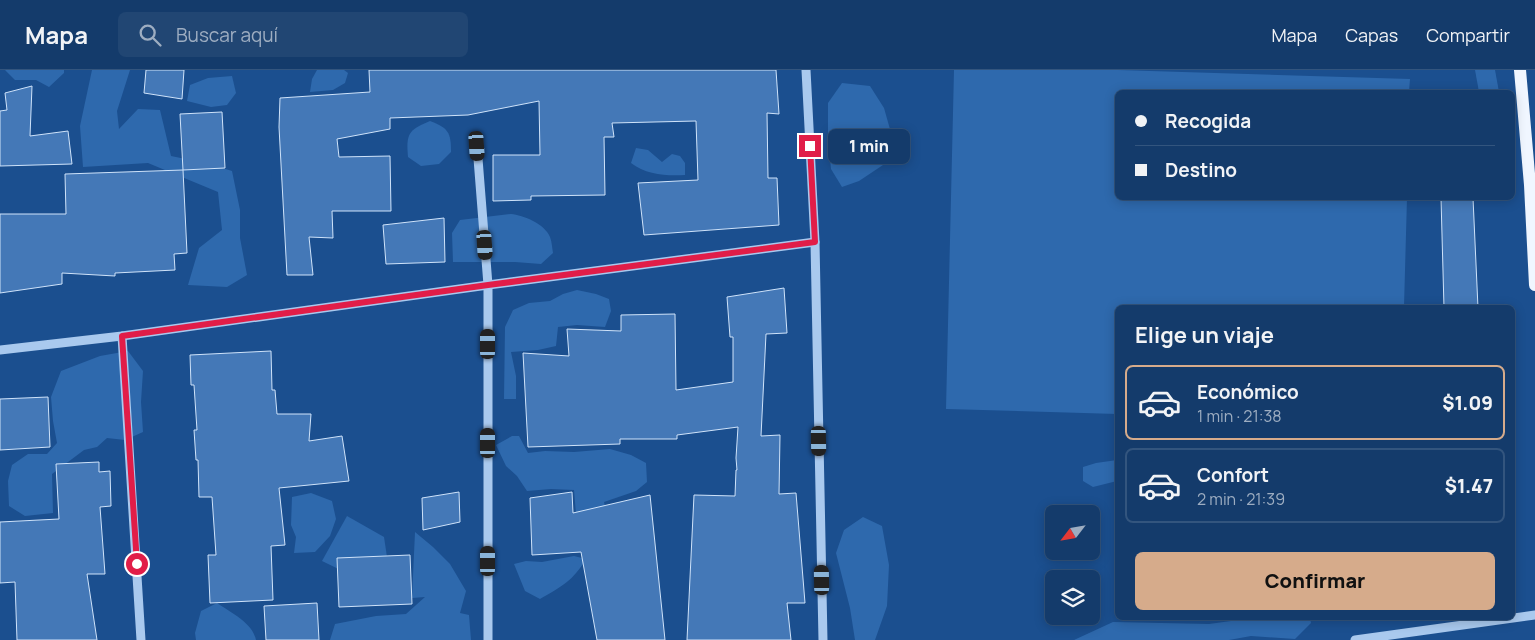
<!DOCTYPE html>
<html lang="es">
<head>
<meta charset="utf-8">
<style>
	:root { --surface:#143b6b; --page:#214673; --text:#f1f3f6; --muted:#9dadc1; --line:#33557e; --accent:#d6ab8b }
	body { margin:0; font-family:Manrope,sans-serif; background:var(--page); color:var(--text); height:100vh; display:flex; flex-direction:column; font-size:19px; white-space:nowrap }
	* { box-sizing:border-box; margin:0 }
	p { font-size:16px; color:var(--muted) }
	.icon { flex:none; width:28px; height:28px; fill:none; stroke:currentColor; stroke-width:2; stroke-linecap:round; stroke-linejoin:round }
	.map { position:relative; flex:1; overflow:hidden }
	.drawer { position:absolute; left:1115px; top:235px; width:400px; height:315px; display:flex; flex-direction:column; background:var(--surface); border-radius:8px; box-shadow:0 2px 12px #0003,0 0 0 1px var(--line) }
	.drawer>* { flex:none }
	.guide { position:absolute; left:1115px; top:20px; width:400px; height:110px; border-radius:8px; box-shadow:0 2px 12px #0003,0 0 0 1px var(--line); display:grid; align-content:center; height:110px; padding:0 20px; background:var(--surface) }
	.needle { width:32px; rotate:239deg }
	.controls { position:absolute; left:1045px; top:435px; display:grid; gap:10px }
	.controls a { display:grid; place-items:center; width:55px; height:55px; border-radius:8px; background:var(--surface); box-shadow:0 2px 12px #0003,0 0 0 1px var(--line); font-size:25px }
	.end { position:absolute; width:22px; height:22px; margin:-11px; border:6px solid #e11d48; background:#fff; box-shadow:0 0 0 2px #fff }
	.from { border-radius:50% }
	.bubble { position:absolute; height:35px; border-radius:8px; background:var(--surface); box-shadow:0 2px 12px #0003,0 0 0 1px var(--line); font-size:16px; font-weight:800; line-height:35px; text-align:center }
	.car { position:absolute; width:15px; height:30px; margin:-15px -8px; border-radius:6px; box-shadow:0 0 4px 1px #0007; background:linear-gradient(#222 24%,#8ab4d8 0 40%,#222 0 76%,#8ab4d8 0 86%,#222 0) }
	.guide b { display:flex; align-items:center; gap:18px; height:48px; font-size:19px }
	.guide b+b { border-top:1px solid var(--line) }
	.guide i { width:12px; height:12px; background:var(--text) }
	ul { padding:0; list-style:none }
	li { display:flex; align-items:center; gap:15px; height:75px; margin:0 10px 8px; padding:0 10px; border:2px solid var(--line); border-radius:8px }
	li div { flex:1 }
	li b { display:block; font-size:19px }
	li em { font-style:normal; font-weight:800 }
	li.active { border-color:var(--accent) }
	li>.icon { width:45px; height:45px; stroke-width:1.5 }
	h2 { padding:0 20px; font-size:22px; line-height:60px }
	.primary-button { display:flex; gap:10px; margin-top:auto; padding:10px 20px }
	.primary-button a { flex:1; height:58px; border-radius:8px; background:var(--accent); color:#111; font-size:20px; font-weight:800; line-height:58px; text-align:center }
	header { display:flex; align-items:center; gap:30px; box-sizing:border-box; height:70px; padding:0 25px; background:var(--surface); border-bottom:1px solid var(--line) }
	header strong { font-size:24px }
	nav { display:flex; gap:28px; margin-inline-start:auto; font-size:18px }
	.search { width:350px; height:45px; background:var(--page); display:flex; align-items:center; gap:12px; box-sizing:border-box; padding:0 18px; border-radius:8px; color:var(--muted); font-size:19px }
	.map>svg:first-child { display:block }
</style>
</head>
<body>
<header>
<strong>Mapa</strong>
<div class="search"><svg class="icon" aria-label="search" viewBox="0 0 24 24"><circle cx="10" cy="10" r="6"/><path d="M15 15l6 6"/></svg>Buscar aquí</div>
<nav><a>Mapa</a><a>Capas</a><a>Compartir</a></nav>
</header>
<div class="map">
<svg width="1535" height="570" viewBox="0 0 1535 570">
	<rect width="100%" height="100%" fill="#1b4f8f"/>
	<g fill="#2e69ad">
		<path d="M5,0H64V3L49,17L36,10H15Z"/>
		<path d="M92,0H130L117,41L119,59L138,39L160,40L171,86L210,94L232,101L240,140V168L247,205L227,217L188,215L199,178L222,160L218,122L148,93L83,97L80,56Z"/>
		<path d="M317,0H344L348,3L345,13L333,20L310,22L312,9Z"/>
		<path d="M954,0H1118L1410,9L1409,22H1118V128H1407L1404,237L1118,238L1117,344L946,339Z"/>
		<path d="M1475,0H1495L1499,22H1479Z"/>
		<path d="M232,6L236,23L227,35L211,37L187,31L190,15L208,8Z"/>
		<path d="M842,13L870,16L884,38L893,70L886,93L859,111L842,117L831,99L828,66V33Z"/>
		<path d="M430,51C448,58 451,62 451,82L439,94L421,96L408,87C406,64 408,60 430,51Z"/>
		<path d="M636,78L648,80L662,92L672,84L680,86L685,93V105C667,106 646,105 631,93Z"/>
		<path d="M511,144C523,145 545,154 550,167C552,172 552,178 553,183L541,194L515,192H453L452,163L460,150Z"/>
		<path d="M577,220L596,224L609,229L611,241L605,257L577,255L558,257L556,276L538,280L511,282L516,306V329H504L505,257L513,240L529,233L550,231L563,224Z"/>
		<path d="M128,281L143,301L141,332L143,362L125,370L107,368L97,377L84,380L52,404L53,443L25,446L9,436L8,411L12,395L28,384H47L57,373L53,351L51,327L61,301L100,286Z"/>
		<path d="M512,366H519L528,383L545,381L574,382L610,379L631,385L646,393L647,412L636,421L604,432L607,445L576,444L574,420L551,419L527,421L517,406L506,396L496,375Z"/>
		<path d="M1117,390V411L1093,417L1083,411V397L1096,393Z"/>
		<path d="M311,423L332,431L336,449L330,466L315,482L294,483L296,467L291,455L292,427Z"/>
		<path d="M347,446L384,467L390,507L353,506L322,491Z"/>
		<path d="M863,447L882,456L889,495L887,536L875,570H855L850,538L836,483L844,460Z"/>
		<path d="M415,462L433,477L450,494L466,521L460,543L469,545L471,570H330L335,554L376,546L406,544L425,527L412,528Z"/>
		<path d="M574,486L586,489C573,511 561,517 540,529L525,521L514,494L526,491L542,492Z"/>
		<path d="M217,533C230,542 253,553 256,570H196L195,563L201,541Z"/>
		<path d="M1253,548H1310L1311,553L1295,569L1251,566L1229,570H1074L1113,552L1209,554Z"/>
	</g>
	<g fill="#4478b7" stroke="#cfe3fa">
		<path d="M146,0H184L182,29L144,23Z"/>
		<path d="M369,0H776L779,44L767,43L768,108H777L779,155L644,165L638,113L698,110L696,51L612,53L614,67H604L605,125L531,126V130L493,131V85H540L539,31L468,45L390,48V59L337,69L339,87L390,86L391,141H332L333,168L309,167L313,205H287L279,57L280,28L370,22Z"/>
		<path d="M32,16L30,66L68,61L72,94L0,96V41L7,40L5,23Z"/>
		<path d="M222,42L225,98L183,100L180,44Z"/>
		<path d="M183,100L187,183L174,184L175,200L115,203V206L62,203V214L0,223V144H66L65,104Z"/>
		<path d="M1441,128H1473L1478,238H1444Z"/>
		<path d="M444,148L445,192L386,194L383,155Z"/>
		<path d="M784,218L787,263L766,264L761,366L780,365L779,424L796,423L805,533H787L791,570H687L694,425L735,426L736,400H737L736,388L738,357L677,365V369H620V374L528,377L523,283L569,286L567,259L621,261V245L675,244L676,320L733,312V267H730L727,227Z"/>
		<path d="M271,281L272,320H275L277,344H311L309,371L342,366L349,411L279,418L285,475L271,476L273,530L210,533L208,485H216L212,427H199L198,390H196L194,360H197L194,315H191L190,285Z"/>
		<path d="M48,327L50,377L0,380V329Z"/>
		<path d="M99,392V402L110,401L111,436L100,437L105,504H87L97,570H17L15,512L0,513V452L59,449L56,394Z"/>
		<path d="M459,422L460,452L423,460L422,428Z"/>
		<path d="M572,422L573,443L650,425L665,570H597L581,482L532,485L530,428Z"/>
		<path d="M410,485L412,534L339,537L337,488Z"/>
		<path d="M317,533L319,570H266L264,536Z"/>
	</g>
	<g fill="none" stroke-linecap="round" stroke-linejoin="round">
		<g stroke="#a9c9ee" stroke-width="9">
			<path d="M806,0L815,172L823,570"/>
			<path d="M477,76L488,215V570"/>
			<path d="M122,266L141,570"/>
			<path d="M0,280L122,266L488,215L815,172"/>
			<path d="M1355,570L1535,545"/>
		</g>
		<path stroke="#f0f6ff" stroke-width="12" d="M1520,0L1530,115L1535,215"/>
	</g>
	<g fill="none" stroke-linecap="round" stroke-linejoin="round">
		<path stroke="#e11d48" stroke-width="6" d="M137,494L122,266L488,215L815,172L810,76"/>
	</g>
</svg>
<div class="controls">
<a><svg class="needle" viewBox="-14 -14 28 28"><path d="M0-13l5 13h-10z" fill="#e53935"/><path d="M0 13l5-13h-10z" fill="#9dadc1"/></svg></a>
<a><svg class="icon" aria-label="layers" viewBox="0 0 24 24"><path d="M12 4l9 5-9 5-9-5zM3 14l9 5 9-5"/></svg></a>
</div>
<i class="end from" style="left:137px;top:494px"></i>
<i class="end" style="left:810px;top:76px"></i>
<div class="bubble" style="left:828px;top:59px;width:82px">1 min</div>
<i class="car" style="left:477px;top:76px;rotate:176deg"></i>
<i class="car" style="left:485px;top:175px;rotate:176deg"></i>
<i class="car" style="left:488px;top:274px;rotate:0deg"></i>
<i class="car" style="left:819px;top:371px;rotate:179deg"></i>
<i class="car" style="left:488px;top:373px;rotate:0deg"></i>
<i class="car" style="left:488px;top:491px;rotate:0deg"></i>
<i class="car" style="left:822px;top:510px;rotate:359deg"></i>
<div class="guide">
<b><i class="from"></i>Recogida</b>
<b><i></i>Destino</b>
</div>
<section class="drawer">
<h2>Elige un viaje</h2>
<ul>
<li class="active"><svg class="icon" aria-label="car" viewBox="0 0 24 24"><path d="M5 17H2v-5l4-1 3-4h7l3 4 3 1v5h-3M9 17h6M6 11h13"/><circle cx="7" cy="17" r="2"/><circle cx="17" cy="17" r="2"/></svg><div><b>Económico</b><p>1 min · 21:38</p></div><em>$1.09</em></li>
<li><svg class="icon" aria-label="car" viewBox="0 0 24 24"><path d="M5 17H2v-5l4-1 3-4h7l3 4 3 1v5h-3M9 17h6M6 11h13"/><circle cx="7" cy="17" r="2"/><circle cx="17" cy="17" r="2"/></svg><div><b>Confort</b><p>2 min · 21:39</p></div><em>$1.47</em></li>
</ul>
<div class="primary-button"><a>Confirmar</a></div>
</section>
</div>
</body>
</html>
